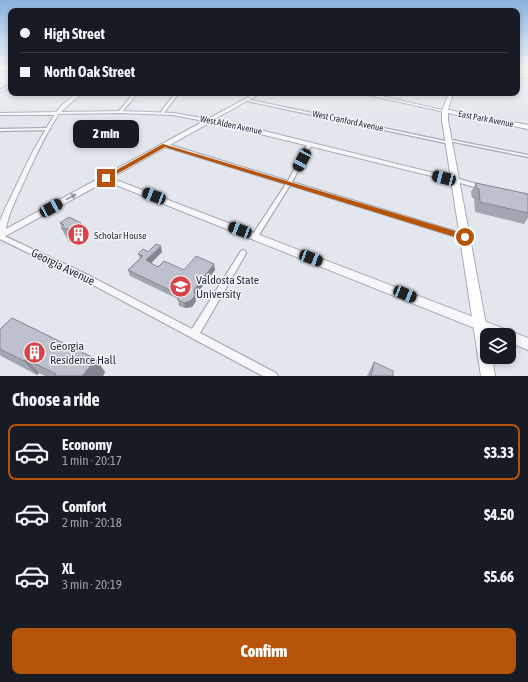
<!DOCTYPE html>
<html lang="en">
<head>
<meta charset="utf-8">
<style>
	:root { --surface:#171b24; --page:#20242c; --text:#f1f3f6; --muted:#9ea1a6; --line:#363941; --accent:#b45309 }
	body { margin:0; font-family:"Asap Condensed",sans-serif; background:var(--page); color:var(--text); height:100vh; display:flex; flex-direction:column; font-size:15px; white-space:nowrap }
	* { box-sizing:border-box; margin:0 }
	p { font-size:13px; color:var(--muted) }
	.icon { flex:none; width:22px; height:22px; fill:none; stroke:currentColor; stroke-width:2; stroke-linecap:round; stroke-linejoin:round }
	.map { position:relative; height:376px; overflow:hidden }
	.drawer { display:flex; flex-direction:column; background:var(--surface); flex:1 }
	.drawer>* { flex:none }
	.top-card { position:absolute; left:8px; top:8px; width:512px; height:88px; border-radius:8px; box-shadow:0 2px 6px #0003; display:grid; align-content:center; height:88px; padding:0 12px; background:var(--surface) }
	.buttons { position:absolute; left:480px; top:328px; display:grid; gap:8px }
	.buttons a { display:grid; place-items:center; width:36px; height:36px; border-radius:8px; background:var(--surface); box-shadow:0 2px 6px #0003; font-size:20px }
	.end { position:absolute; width:18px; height:18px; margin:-9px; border:5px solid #b45309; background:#fff; box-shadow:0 0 0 2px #fff }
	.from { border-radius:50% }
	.bubble { position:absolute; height:28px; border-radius:8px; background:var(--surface); box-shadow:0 2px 6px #0003; font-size:13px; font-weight:800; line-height:28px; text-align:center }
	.car { position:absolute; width:12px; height:24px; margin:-12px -6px; border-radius:5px; box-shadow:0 0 3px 1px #0007; background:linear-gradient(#222 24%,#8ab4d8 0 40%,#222 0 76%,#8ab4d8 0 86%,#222 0) }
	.top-card b { display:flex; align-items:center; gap:14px; height:38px; font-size:15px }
	.top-card b+b { border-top:1px solid var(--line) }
	.top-card i { width:10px; height:10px; background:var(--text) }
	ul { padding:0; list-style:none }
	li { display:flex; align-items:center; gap:12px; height:56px; margin:0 8px 6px; padding:0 4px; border:2px solid transparent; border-radius:8px }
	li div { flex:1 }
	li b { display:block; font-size:15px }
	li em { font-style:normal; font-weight:800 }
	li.selected { border-color:var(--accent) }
	li>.icon { width:36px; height:36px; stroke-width:1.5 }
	h2 { padding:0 12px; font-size:18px; line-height:48px }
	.primary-button { display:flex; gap:8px; margin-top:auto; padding:8px 12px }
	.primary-button a { flex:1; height:46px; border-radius:8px; background:var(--accent); color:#fff; font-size:16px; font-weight:800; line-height:46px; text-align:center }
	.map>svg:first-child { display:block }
</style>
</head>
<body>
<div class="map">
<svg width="528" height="376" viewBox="0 0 528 376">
	<rect width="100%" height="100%" fill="#e3e6ec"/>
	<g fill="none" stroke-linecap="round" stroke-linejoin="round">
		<defs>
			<g id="minor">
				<rect x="0" y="68" width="11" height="2"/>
				<path d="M11,84V86L0,92V90Z"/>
				<path d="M134,93H138L121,113H119V111Z"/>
				<path d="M175,93H179L163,114H161V112Z"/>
				<path d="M246,99L450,142L452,143L450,144L247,101L245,100Z"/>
				<path d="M48,128L50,129L49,130L0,131V129Z"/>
				<path d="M447,139L528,155V157L449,141L447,140Z"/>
				<path d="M308,143H310L312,144L292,182L467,235L468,237L467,239H463L290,185L257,238H253L252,236L253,234L286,184L163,146V145L165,144H167L288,181Z"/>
				<path d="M456,178L483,186L484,187L481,189L454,181L453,180L454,179Z"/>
				<path d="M0,234L88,275L192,329L241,251L243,250L245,251L246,253L245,255L200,333L276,373L278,376H263L82,279L0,239Z"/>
			</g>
			<g id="tertiary">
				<path d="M77,93H82L61,112L120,111L173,113L208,119L256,93H261L213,120L240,125L458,179L459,180L456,182L240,129L209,123L111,178L528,338V350L509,342V335H492L106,181L0,239V221L4,211L32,153L54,115H0V113L56,112L62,105ZM120,113L173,115L204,121L6,229C8,214 16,200 22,186C33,162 44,136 59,114Z"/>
				<path d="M359,93H367L447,111L445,112Z"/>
			</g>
			<g id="secondary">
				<path d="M517,74L528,75V77L517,76Z"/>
				<path d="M449,93H453L448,110L528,125V129L448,113V120L488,335L487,357H492L495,376H481L442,120V111Z"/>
			</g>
		</defs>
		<use href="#minor" stroke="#a8acb7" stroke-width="2.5"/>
		<use href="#tertiary" stroke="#a8acb7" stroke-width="2"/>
		<use href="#secondary" stroke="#a8acb7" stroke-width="2"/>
		<use href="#minor" fill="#f7f7fa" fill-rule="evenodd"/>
		<use href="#tertiary" fill="#f7f7fa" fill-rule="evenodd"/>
		<use href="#secondary" fill="#fff" fill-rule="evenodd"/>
	</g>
	<g fill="#a3a6b0">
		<path d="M476,183L528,194V218L524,224L475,212L474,198H472L471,192Z"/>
		<path d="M69,217L88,237L82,244L69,242L61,228L62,227L60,223Z"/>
		<path d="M148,252H162L151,263L158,267L184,270H215L195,296L196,301L192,307L185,308L179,306L178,299L130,276L128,270L140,258L138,254Z"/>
		<path d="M0,349L105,372L103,376H45L39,373L37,375L1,356L0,355Z"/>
		<path d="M374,362L393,376H367Z"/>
	</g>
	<g fill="#848790">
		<path d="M81,223L88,237L82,244L74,230Z"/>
		<path d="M161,246L162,252L148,266L146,260Z"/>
		<path d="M214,264L215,270L195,296L194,290Z"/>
		<path d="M195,296L196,301L192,307L185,308L184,303Z"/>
		<path d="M26,359L39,373L37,375L24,361Z"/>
		<path d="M96,359L105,372L103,376H82Z"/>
	</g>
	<g fill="#bdc1cd" stroke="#848790">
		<path d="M476,183L528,194V213L480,202L479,189L476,188Z"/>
		<path d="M69,217L81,223L74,230L61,228L64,225L60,223Z"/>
		<path d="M156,244L161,246L146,260L158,267L164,261L184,270L196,256L214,264L194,290L195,296L190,301L184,303L178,300V294L128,270L143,256L138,254L143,249L148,252Z"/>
		<path d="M12,318L96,359L82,376H54L56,374L26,359L24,361L0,349V329Z"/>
		<path d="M374,362L393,371V376H371Z"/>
	</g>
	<defs><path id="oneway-solid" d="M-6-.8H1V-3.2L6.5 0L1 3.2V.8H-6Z"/></defs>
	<use fill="#9094a0" href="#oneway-solid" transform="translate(71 197) rotate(-29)"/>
	<linearGradient id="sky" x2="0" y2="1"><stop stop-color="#8ab2de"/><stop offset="0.56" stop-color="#f2f4f6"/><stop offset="1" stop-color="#f2f4f6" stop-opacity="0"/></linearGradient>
	<rect width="528" height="119" fill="url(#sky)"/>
	<path fill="#b45309" d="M163,144L468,235L469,237L465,240L165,147L108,179L102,178Z"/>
	<defs>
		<symbol id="building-disc" viewBox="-11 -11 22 22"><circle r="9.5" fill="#d84249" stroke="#f4f5f9"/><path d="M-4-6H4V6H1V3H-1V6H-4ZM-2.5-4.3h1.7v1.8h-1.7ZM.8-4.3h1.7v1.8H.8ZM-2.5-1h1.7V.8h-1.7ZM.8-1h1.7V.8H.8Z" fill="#fff"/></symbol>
		<symbol id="university-disc" viewBox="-11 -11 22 22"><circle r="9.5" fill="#d84249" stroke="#f4f5f9"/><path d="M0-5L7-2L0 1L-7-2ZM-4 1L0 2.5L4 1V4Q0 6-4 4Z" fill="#fff"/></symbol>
	</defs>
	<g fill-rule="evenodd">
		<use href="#building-disc" x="66" y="222" width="25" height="25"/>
		<use href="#university-disc" x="168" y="274" width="25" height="25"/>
		<use href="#building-disc" x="22" y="340" width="25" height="25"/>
	</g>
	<g text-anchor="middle" stroke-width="3" stroke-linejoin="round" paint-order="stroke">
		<g font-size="9" fill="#2a3146" stroke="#f4f5f9">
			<text transform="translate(486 119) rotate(11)" y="3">East Park Avenue</text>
			<text transform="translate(348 121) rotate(12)" y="3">West Cranford Avenue</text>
			<text transform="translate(231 125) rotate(12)" y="3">West Alden Avenue</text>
		</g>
		<g font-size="10" fill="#2a3146" stroke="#f4f5f9" text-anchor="start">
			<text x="94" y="239">Scholar House</text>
		</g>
		<g font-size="12" fill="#2a3146" stroke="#f4f5f9">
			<text transform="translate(63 267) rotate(26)" y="4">Georgia Avenue</text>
		</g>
		<g font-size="12" fill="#2a3146" stroke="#f4f5f9" text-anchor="start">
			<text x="196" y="284">Valdosta State<tspan x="196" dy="14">University</tspan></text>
			<text x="50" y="350">Georgia<tspan x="50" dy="14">Residence Hall</tspan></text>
		</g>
	</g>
</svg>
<div class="buttons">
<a><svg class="icon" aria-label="layers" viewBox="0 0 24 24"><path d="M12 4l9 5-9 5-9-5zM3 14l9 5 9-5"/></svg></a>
</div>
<i class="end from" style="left:465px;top:237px"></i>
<i class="end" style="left:106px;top:178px"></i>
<div class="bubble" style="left:73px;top:120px;width:66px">2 min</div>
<i class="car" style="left:302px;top:160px;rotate:208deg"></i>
<i class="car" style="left:444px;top:178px;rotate:284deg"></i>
<i class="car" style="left:154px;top:196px;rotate:291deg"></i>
<i class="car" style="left:51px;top:208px;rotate:61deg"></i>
<i class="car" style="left:240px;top:230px;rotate:291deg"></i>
<i class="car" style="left:311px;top:258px;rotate:111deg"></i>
<i class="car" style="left:405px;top:294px;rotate:112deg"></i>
<div class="top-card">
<b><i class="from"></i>High Street</b>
<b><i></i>North Oak Street</b>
</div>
</div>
<section class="drawer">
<h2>Choose a ride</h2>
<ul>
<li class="selected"><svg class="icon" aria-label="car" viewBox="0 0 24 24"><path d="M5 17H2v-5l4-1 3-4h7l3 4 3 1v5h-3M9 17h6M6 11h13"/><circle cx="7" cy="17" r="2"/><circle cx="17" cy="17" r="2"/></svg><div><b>Economy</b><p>1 min · 20:17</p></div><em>$3.33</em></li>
<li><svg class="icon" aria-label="car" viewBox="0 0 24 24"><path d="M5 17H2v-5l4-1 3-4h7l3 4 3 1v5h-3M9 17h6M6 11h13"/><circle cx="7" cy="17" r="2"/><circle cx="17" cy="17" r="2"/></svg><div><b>Comfort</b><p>2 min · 20:18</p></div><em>$4.50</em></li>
<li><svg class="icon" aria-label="car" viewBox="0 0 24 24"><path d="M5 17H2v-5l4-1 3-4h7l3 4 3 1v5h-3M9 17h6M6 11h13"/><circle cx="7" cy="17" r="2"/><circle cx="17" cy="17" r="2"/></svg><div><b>XL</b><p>3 min · 20:19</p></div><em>$5.66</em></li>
</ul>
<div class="primary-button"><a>Confirm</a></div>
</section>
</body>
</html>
